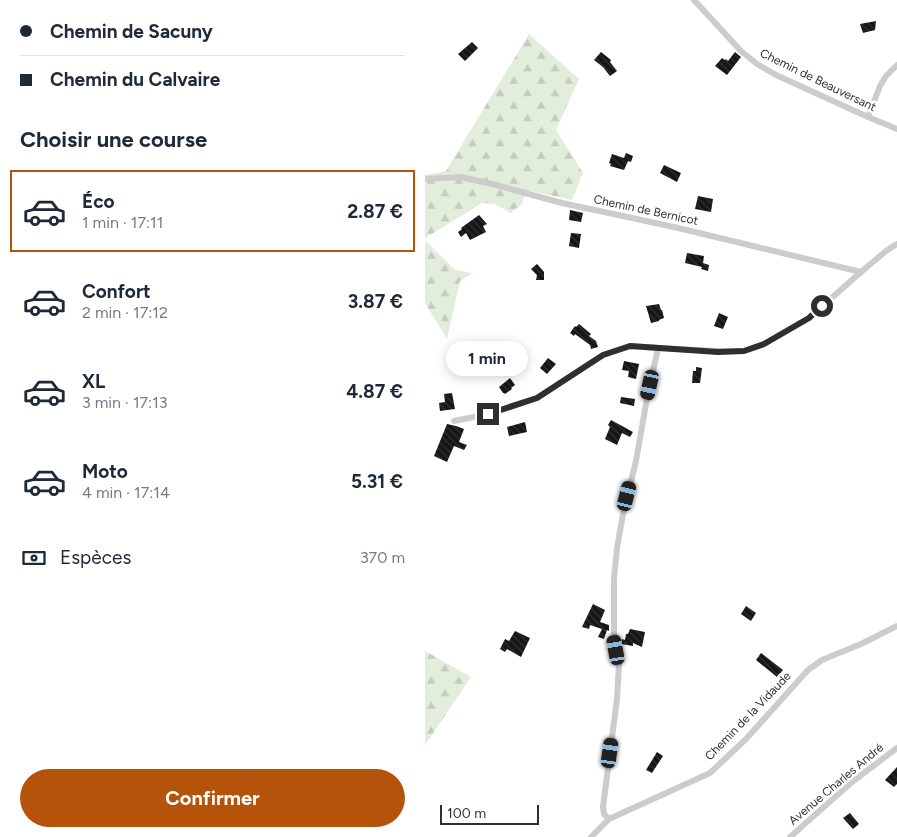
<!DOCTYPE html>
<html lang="fr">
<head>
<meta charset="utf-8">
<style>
	:root { --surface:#fff; --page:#f6f6f7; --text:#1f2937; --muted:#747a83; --line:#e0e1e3; --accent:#b45309 }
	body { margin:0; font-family:Figtree,sans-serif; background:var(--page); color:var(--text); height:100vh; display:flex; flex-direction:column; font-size:19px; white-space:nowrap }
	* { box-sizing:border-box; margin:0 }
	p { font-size:16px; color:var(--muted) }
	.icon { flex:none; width:28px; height:28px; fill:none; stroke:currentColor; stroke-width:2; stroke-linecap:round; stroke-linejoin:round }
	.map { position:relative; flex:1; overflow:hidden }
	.panel { display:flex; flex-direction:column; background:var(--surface); width:425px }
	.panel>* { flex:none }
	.hud { display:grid; align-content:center; height:110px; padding:0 20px; background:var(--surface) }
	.scale { position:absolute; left:15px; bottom:12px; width:99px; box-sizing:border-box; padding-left:5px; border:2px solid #2f2f2f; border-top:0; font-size:14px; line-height:18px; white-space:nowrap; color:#2f2f2f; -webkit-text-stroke:4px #fff; paint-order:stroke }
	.end { position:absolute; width:22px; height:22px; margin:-11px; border:6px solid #2f2f2f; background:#fff; box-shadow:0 0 0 2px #fff }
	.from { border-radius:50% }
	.bubble { position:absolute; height:35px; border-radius:18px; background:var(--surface); box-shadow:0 2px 12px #0003; font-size:16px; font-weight:700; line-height:35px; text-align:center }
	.car { position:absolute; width:15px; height:30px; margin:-15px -8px; border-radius:6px; box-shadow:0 0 4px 1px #0007; background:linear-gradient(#222 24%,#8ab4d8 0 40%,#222 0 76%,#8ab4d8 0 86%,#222 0) }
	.hud b { display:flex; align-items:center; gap:18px; height:48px; font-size:19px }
	.hud b+b { border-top:1px solid var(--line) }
	.hud i { width:12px; height:12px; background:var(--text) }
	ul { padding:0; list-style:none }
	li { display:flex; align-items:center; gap:15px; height:82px; margin:0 10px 8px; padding:0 10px; border:2px solid transparent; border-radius:0px }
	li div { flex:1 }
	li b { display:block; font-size:19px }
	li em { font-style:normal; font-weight:700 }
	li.current { border-color:var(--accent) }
	li>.icon { width:45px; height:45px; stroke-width:1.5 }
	h2 { padding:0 20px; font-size:22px; line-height:60px }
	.pay { display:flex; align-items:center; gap:12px; height:55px; padding:0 20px; font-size:19px }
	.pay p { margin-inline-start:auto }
	.action { display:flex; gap:10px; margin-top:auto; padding:10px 20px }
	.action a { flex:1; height:58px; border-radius:30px; background:var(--accent); color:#fff; font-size:20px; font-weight:700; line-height:58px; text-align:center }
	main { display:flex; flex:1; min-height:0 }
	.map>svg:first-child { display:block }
</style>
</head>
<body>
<main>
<section class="panel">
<div class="hud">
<b><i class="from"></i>Chemin de Sacuny</b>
<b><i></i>Chemin du Calvaire</b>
</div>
<h2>Choisir une course</h2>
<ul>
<li class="current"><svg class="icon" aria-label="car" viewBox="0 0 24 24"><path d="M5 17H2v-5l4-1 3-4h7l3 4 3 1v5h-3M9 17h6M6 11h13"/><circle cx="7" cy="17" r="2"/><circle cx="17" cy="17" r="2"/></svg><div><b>Éco</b><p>1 min · 17:11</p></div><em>2.87 €</em></li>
<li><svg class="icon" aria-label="car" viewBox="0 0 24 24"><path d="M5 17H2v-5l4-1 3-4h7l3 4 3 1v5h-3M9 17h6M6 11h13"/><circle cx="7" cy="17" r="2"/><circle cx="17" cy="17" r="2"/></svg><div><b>Confort</b><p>2 min · 17:12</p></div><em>3.87 €</em></li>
<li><svg class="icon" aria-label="car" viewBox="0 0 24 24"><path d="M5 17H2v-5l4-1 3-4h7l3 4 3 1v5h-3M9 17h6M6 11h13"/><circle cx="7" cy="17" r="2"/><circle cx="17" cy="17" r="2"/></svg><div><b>XL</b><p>3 min · 17:13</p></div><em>4.87 €</em></li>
<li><svg class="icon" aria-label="car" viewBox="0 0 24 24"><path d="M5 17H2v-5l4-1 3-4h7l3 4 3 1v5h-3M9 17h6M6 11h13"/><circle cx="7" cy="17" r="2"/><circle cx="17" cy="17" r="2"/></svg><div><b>Moto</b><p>4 min · 17:14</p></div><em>5.31 €</em></li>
</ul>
<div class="pay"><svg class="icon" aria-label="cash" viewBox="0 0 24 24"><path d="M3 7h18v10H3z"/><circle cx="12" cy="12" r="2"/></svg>Espèces<p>370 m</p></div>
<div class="action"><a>Confirmer</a></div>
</section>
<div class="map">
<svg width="472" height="837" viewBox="0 0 472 837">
	<defs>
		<pattern id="forest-firs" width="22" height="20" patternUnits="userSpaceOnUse" patternTransform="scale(1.25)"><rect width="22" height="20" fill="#e3eddc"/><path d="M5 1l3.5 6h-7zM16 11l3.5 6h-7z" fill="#c3ccbd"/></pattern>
		<pattern id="building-back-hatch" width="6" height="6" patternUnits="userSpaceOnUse" patternTransform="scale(1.25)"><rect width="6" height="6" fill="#161616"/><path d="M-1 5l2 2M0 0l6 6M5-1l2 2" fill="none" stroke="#303030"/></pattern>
	</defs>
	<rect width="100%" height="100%" fill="#fff"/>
	<g fill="url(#forest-firs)">
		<path d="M104,34L154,79L131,130L158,173L147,200L101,190L97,204L86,213L70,204L57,203L0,238V175L21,171Z"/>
		<path d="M0,240L30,270L48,273L35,281L22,339L0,303Z"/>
		<path d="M0,651L46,677L0,745Z"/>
	</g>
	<g fill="url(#building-back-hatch)">
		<path d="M451,21L450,30L438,33L435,24Z"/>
		<path d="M47,42L53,48L40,61L33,54Z"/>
		<path d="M176,52L186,60L185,62L192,71L185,76L178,67L169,60Z"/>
		<path d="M310,52L316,57L302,75L290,66L297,58L300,60L301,59L303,61Z"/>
		<path d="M201,153L208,156L206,162L203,161L199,170L185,166L186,164L184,163L187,154L199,158Z"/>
		<path d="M239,165L256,173L252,182L235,173Z"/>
		<path d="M273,196L288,199L286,212L270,209Z"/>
		<path d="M145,210L158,213L156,222L144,220Z"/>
		<path d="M54,215L62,224L58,226L61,232L45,240L41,233L36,237L33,232L37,229L36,228Z"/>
		<path d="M146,233L156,234L154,248L144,246Z"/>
		<path d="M262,253L279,256L278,263L284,265L283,271L276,269L277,267L260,263Z"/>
		<path d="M112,264L119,272V280H111L112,275L106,269Z"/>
		<path d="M234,304L236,310H237L239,318L234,320V321L226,323L221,306Z"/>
		<path d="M294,313L303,317L298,329L289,326Z"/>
		<path d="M154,324L166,334L164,336L171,341L173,347L166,349L165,345L150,334L149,336L145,333L150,326L151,327Z"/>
		<path d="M123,358L131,364L122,374L115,368Z"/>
		<path d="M199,361L214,364L211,379L203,377L204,371L197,370Z"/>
		<path d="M271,367L277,368L275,383H267L268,371H271Z"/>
		<path d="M85,378L90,385L86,388L87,389L80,394L79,393H78L74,387Z"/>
		<path d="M27,393L30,409L15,411L14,403L20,402L19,394Z"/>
		<path d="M196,397L210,399L209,406L195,403Z"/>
		<path d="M186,420L208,432L205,437L197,433L192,445L180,439L185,427L183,425Z"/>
		<path d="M100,422L102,432L84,436L82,427Z"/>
		<path d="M22,424L31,426L39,429L34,442L42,445L39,450L29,446L22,462L9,456Z"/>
		<path d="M168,604L180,610L175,622L184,625V631L182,630L179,639L173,637L177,629L165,625L164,629L157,627Z"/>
		<path d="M321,606L331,613L326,621L316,614Z"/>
		<path d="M205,629L220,632L217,647L208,643V646L196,644L197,639L200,640L201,634H203Z"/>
		<path d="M90,631L105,638L96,657L82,649L80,652L75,649L80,639L84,641Z"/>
		<path d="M336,653L358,670L352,677L331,660Z"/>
		<path d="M232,752L238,756L227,773L221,770Z"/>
		<path d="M472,767V784L469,787L460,780Z"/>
		<path d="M425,813L434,824L428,829L418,818Z"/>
	</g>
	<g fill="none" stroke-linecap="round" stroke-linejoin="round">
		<g stroke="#ccc" stroke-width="6">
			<path d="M269,0L316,51L332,64L351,75L443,117L472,129"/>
			<path d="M443,117L455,86L461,76L472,65"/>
			<path d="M0,179L36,177L71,185L137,203L249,227L436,272"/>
			<path d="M29,421L63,414L112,398L178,355L205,346L233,348"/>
			<path d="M184,819L179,814L178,807L192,699L194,664L189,637V578L192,548L198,514L211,461L221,404L233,348L293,351H319L339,344L384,318L436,272L461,251L472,244"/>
			<path d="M166,837L184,819L285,773L321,739L383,670L397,660L436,644L472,626"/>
			<path d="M365,837L427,782L472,748"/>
		</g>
	</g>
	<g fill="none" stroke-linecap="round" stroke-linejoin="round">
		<path stroke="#2f2f2f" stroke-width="6" d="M63,414L112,398L178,355L205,346L293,352L319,351L339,344L384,318L397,306"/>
	</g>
	<g text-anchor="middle" stroke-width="5" stroke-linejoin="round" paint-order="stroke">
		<g font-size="12" fill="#2f2f2f" stroke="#fff">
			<text transform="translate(393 80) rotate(26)" y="4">Chemin de Beauversant</text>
			<text transform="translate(221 210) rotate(12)" y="4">Chemin de Bernicot</text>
			<text transform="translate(323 716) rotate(-46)" y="4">Chemin de la Vidaude</text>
			<text transform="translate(411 784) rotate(-40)" y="4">Avenue Charles André</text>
		</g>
	</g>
</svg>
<div class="scale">100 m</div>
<i class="end from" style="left:397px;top:306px"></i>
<i class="end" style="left:63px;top:414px"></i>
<div class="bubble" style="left:21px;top:341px;width:82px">1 min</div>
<i class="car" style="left:225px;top:385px;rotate:192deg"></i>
<i class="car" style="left:202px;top:496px;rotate:14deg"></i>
<i class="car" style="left:191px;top:650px;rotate:350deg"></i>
<i class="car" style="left:185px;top:753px;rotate:8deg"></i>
</div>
</main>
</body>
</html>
